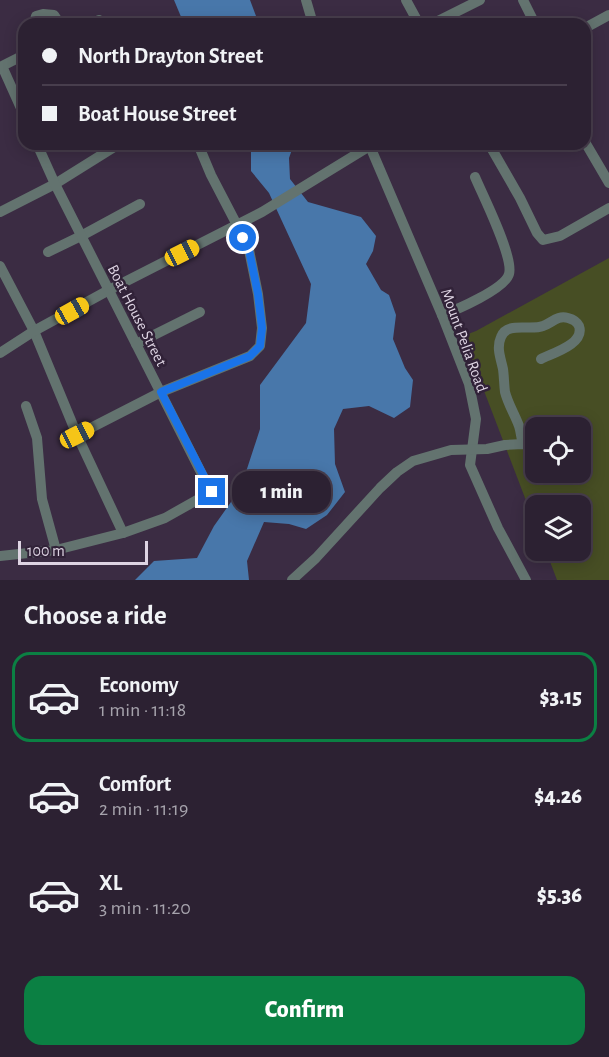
<!DOCTYPE html>
<html lang="en">
<head>
<meta charset="utf-8">
<style>
	:root { --surface:#2c2132; --page:#34293a; --text:#f1f3f6; --muted:#a6a3ac; --line:#483e4d; --accent:#0b8043 }
	body { margin:0; font-family:"Alegreya Sans",sans-serif; background:var(--page); color:var(--text); height:100vh; display:flex; flex-direction:column; font-size:22px; white-space:nowrap }
	* { box-sizing:border-box; margin:0 }
	p { font-size:20px; color:var(--muted) }
	.icon { flex:none; width:33px; height:33px; fill:none; stroke:currentColor; stroke-width:2; stroke-linecap:round; stroke-linejoin:round }
	.map { position:relative; height:580px; overflow:hidden }
	.panel { display:flex; flex-direction:column; background:var(--surface); flex:1 }
	.panel>* { flex:none }
	.guide { position:absolute; left:18px; top:18px; width:573px; height:132px; border-radius:18px; box-shadow:0 3px 15px #0003,0 0 0 2px var(--line); display:grid; align-content:center; height:132px; padding:0 24px; background:var(--surface) }
	.buttons { position:absolute; left:525px; top:417px; display:grid; gap:12px }
	.buttons a { display:grid; place-items:center; width:66px; height:66px; border-radius:12px; background:var(--surface); box-shadow:0 3px 15px #0003,0 0 0 2px var(--line); font-size:30px }
	.scale { position:absolute; left:18px; bottom:15px; width:130px; box-sizing:border-box; padding-left:6px; border:3px solid #ded4e3; border-top:0; font-size:16px; line-height:21px; white-space:nowrap; color:#ded4e3; -webkit-text-stroke:4px #312238; paint-order:stroke }
	.end { position:absolute; width:27px; height:27px; margin:-14px; border:8px solid #1a73e8; background:#fff; box-shadow:0 0 0 3px #fff }
	.from { border-radius:50% }
	.bubble { position:absolute; height:42px; border-radius:18px; background:var(--surface); box-shadow:0 3px 15px #0003,0 0 0 2px var(--line); font-size:20px; font-weight:800; line-height:42px; text-align:center }
	.car { position:absolute; width:18px; height:36px; margin:-18px -9px; border-radius:8px; box-shadow:0 0 4px 2px #0007; background:linear-gradient(#f5c518 24%,#345 0 40%,#f5c518 0 76%,#345 0 86%,#f5c518 0) }
	.guide b { display:flex; align-items:center; gap:21px; height:57px; font-size:22px }
	.guide b+b { border-top:2px solid var(--line) }
	.guide i { width:15px; height:15px; background:var(--text) }
	ul { padding:0; list-style:none }
	li { display:flex; align-items:center; gap:18px; height:90px; margin:0 12px 9px; padding:0 12px; border:3px solid transparent; border-radius:18px }
	li div { flex:1 }
	li b { display:block; font-size:22px }
	li em { font-style:normal; font-weight:800 }
	li.active { border-color:var(--accent) }
	li>.icon { width:54px; height:54px; stroke-width:1.5 }
	h2 { padding:0 24px; font-size:27px; line-height:72px }
	.cta { display:flex; gap:12px; margin-top:auto; padding:12px 24px }
	.cta a { flex:1; height:69px; border-radius:18px; background:var(--accent); color:#fff; font-size:24px; font-weight:800; line-height:69px; text-align:center }
	.map>svg:first-child { display:block }
</style>
</head>
<body>
<div class="map">
<svg width="609" height="580" viewBox="0 0 609 580">
	<rect width="100%" height="100%" fill="#3b2c43"/>
	<path fill="#474e24" fill-rule="evenodd" d="M609,258V580H557L546,551L580,550V506H536L535,524L463,336L476,331ZM536,428H580V472H536Z"/>
	<g fill="#4877aa">
		<path d="M174,0H250L259,24H184Z"/>
		<path d="M251,144H294L289,158L290,179L308,202L361,217L376,236L373,251L366,264L381,290L389,295L396,315L393,339L405,368L413,380L410,407L394,418L369,406L343,409L334,429L335,464L345,492L327,515L306,529L289,524L264,522L247,561L249,580H135L154,561L197,558L214,526L231,502L244,478L260,429V385L306,323L311,284L269,193L251,171Z"/>
	</g>
	<g fill="none" stroke-linecap="round" stroke-linejoin="round">
		<g stroke="#63736f" stroke-width="10">
			<path d="M306,0L313,24"/>
			<path d="M406,0L419,24"/>
			<path d="M523,0L535,24"/>
			<path d="M34,24L36,16L43,14L54,15L60,24"/>
			<path d="M90,24L99,20L101,24"/>
			<path d="M432,24L480,0"/>
			<path d="M585,28L609,15"/>
			<path d="M24,55L2,66L24,115"/>
			<path d="M585,142L609,183"/>
			<path d="M369,144L442,315L469,384L476,419L470,465L498,528L526,580"/>
			<path d="M489,144L520,198L537,233L543,240L560,236L609,208"/>
			<path d="M0,212L55,184L119,144"/>
			<path d="M48,252L81,236L140,204"/>
			<path d="M0,266L34,331L77,435L123,533"/>
			<path d="M442,315C456,310 505,289 509,274C514,257 483,196 475,177"/>
			<path d="M136,344L200,312"/>
			<path d="M0,353L34,331L109,290L262,212L373,144"/>
			<path d="M26,406L37,438L42,499L56,550"/>
			<path d="M77,435L161,392L250,356L260,346L262,328L258,294L249,250L237,225L211,175L198,144"/>
			<path d="M523,444C521,438 521,432 519,426C515,415 508,404 505,392C504,384 504,376 503,369C501,359 496,348 501,337C507,321 530,331 543,326C552,323 557,315 568,318C572,319 577,322 579,326C585,344 553,353 541,359"/>
			<path d="M580,466L587,470"/>
			<path d="M0,556L56,550L123,533L165,518L211,492L55,184L37,144"/>
			<path d="M292,580L316,558L380,488L397,472L413,461L451,450L487,449L505,445L523,444L536,447"/>
		</g>
	</g>
	<g fill="none" stroke-linecap="round" stroke-linejoin="round">
		<path stroke="#1a73e8" stroke-width="8" d="M212,492L161,392L250,356L260,346L262,328L258,294L249,250L243,238"/>
	</g>
	<g text-anchor="middle" stroke-width="5" stroke-linejoin="round" paint-order="stroke">
		<g font-size="16" fill="#ded4e3" stroke="#312238">
			<text transform="translate(138 315) rotate(63)" y="6">Boat House Street</text>
			<text transform="translate(465 340) rotate(70)" y="6">Mount Pelia Road</text>
		</g>
	</g>
</svg>
<div class="buttons">
<a><svg class="icon" aria-label="locate" viewBox="0 0 24 24"><circle cx="12" cy="12" r="6"/><path d="M12 2v4M12 18v4M2 12h4M18 12h4"/></svg></a>
<a><svg class="icon" aria-label="layers" viewBox="0 0 24 24"><path d="M12 4l9 5-9 5-9-5zM3 14l9 5 9-5"/></svg></a>
</div>
<div class="scale">100 m</div>
<i class="end from" style="left:243px;top:238px"></i>
<i class="end" style="left:212px;top:492px"></i>
<div class="bubble" style="left:232px;top:471px;width:99px">1 min</div>
<i class="car" style="left:182px;top:253px;rotate:63deg"></i>
<i class="car" style="left:72px;top:311px;rotate:61deg"></i>
<i class="car" style="left:77px;top:435px;rotate:63deg"></i>
<div class="guide">
<b><i class="from"></i>North Drayton Street</b>
<b><i></i>Boat House Street</b>
</div>
</div>
<section class="panel">
<h2>Choose a ride</h2>
<ul>
<li class="active"><svg class="icon" aria-label="car" viewBox="0 0 24 24"><path d="M5 17H2v-5l4-1 3-4h7l3 4 3 1v5h-3M9 17h6M6 11h13"/><circle cx="7" cy="17" r="2"/><circle cx="17" cy="17" r="2"/></svg><div><b>Economy</b><p>1 min · 11:18</p></div><em>$3.15</em></li>
<li><svg class="icon" aria-label="car" viewBox="0 0 24 24"><path d="M5 17H2v-5l4-1 3-4h7l3 4 3 1v5h-3M9 17h6M6 11h13"/><circle cx="7" cy="17" r="2"/><circle cx="17" cy="17" r="2"/></svg><div><b>Comfort</b><p>2 min · 11:19</p></div><em>$4.26</em></li>
<li><svg class="icon" aria-label="car" viewBox="0 0 24 24"><path d="M5 17H2v-5l4-1 3-4h7l3 4 3 1v5h-3M9 17h6M6 11h13"/><circle cx="7" cy="17" r="2"/><circle cx="17" cy="17" r="2"/></svg><div><b>XL</b><p>3 min · 11:20</p></div><em>$5.36</em></li>
</ul>
<div class="cta"><a>Confirm</a></div>
</section>
</body>
</html>
